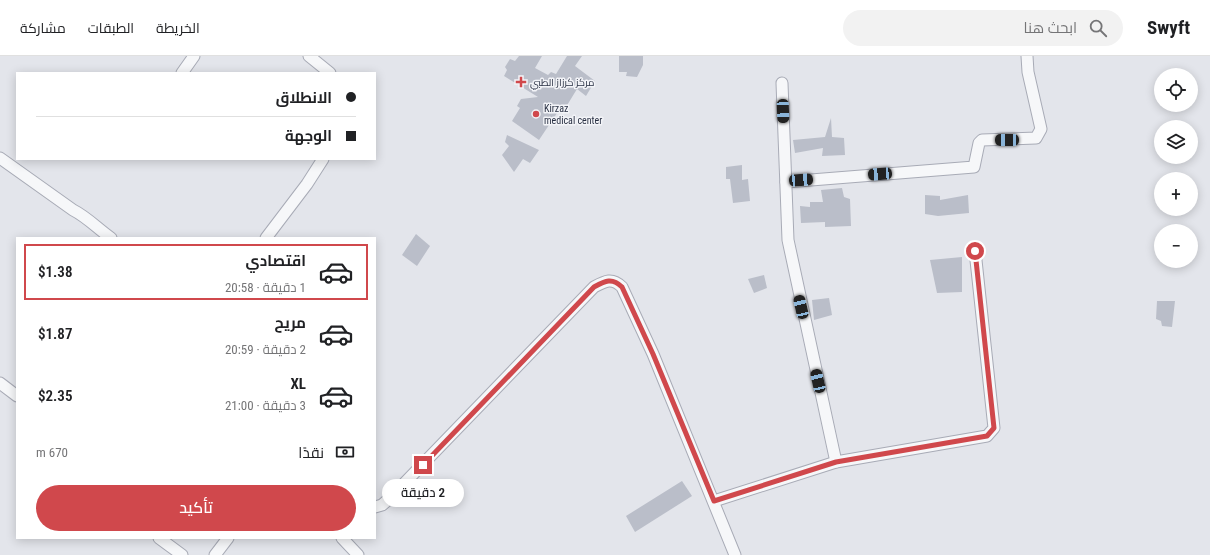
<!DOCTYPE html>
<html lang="ar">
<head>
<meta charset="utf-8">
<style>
	:root { --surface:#fff; --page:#f2f2f2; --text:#202124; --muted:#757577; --line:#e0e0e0; --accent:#d0484c }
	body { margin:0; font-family:"Roboto Condensed",Cairo,sans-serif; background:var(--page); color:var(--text); direction:rtl; height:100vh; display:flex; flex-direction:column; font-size:15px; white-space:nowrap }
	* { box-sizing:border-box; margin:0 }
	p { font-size:13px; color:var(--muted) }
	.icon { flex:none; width:22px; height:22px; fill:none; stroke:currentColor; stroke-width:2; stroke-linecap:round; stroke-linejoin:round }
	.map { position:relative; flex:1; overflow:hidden; direction:ltr }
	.panel { position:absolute; left:16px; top:181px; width:360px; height:302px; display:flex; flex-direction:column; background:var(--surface); border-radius:0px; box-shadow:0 2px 10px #0003; direction:rtl }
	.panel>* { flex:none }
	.hud { position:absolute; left:16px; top:16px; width:360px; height:88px; border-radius:0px; box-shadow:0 2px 10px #0003; direction:rtl; display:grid; align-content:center; height:88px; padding:0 20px; background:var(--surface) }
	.controls { position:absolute; left:1154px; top:12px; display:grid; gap:8px }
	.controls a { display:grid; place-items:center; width:44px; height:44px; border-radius:50%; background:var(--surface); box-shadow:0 2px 10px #0003; font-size:20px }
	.end { position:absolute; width:18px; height:18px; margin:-9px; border:5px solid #d0484c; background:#fff; box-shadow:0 0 0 2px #fff }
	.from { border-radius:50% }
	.bubble { position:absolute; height:28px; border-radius:14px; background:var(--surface); box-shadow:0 2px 10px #0003; font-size:13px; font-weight:600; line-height:28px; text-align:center; direction:rtl }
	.car { position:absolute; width:12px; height:24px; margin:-12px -6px; border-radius:5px; box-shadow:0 0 3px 1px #0007; background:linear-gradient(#222 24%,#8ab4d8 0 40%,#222 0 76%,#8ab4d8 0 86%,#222 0) }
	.hud b { display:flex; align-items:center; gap:14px; height:38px; font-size:15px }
	.hud b+b { border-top:1px solid var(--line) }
	.hud i { width:10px; height:10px; background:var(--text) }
	ul { padding:7px 0 0; list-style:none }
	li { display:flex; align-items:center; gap:12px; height:56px; margin:0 8px 6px; padding:0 12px; border:2px solid transparent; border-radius:0px }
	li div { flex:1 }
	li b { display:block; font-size:15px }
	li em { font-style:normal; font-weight:600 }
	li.active { border-color:var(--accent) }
	li>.icon { width:36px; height:36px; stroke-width:1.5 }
	.pay { display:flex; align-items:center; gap:10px; height:44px; padding:0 20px; font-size:15px }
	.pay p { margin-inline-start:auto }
	.primary-button { display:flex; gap:8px; margin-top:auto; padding:8px 20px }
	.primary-button a { flex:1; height:46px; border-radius:24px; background:var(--accent); color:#fff; font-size:16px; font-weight:600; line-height:46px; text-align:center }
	header { display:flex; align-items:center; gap:24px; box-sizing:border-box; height:56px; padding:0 20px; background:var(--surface); border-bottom:1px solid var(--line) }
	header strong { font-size:19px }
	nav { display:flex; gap:22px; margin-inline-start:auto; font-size:14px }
	.search { width:280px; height:36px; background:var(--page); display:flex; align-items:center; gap:10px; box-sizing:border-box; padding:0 14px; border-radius:22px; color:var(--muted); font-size:15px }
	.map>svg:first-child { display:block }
</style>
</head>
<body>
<header>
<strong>Swyft</strong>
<div class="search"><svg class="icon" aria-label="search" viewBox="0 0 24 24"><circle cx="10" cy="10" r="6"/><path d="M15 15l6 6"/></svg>ابحث هنا</div>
<nav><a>الخريطة</a><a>الطبقات</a><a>مشاركة</a></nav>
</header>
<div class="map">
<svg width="1210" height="499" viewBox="0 0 1210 499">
	<rect width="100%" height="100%" fill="#e3e5eb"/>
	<g fill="#babec9">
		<path d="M519,0H542L535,12L548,19L551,16L556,18L567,0H582L575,10L595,25L586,40L577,33L566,51L563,48L539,84L512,65L520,52L517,50L521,43L538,41L504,20L507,14L505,11L510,3L515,5Z"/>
		<path d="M619,0H643V9L637,21L626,20L627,16H619Z"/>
		<path d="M831,62L832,81L844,82L845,99L822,100L823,92L795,97L793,84L825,81Z"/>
		<path d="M507,79L539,94L530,107L523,103L514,116L502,99L509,90L505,86Z"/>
		<path d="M742,109V124L748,123L750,145L733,147L730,123H726V111Z"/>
		<path d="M842,132L844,141L850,143L851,170L825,171V166L801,167L800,150L810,151V146H823L821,134Z"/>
		<path d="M925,139L940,140V144L968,139L969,157L938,160L925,158Z"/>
		<path d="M416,178L430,190L417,210L402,199Z"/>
		<path d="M962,201V236L937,237L930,204Z"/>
		<path d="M764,219L767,232L754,237L748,223Z"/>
		<path d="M829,242L832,259L814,264L812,244Z"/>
		<path d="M1157,245H1175L1172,271L1162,270L1161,265L1156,263Z"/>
		<path d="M682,425L692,440L635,476L626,460Z"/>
	</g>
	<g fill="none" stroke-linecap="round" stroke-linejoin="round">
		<defs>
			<g id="minor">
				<path d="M309,0L330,17"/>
				<path d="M182,17L194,0"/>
				<path d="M782,27L788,184L836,406"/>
				<path d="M0,102L73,154C87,161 98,173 111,182"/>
				<path d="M786,126L974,111L979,87L982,84L1036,82L1041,73L1028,16L1027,0"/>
				<path d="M266,182L307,128L323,103"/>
				<path d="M0,327L17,340"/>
				<path d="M714,445L836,406L987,380L994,372L975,195"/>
				<path d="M375,451L382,449L390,442L594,231C605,225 612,221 622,231L653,298L735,499"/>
				<path d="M159,482L182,499"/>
				<path d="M342,482L358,499"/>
				<path d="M215,499L228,482"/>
			</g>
		</defs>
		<use href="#minor" stroke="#a8abb6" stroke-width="13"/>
		<use href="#minor" stroke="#f6f7f9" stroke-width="11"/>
	</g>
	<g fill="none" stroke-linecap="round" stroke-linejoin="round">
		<path stroke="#d0484c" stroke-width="5" d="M423,409L594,231C605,225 612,221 622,231L653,298L714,445L836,406L987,380L994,372L975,195"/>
	</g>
	<g fill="#d0484c" stroke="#f3f4f8" stroke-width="1.5">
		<path d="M519 20h4v4h4v4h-4v4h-4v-4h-4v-4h4z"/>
		<circle cx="536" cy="58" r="4"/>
	</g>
	<g text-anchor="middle" stroke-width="3" stroke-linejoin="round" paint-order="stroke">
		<g font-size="10" fill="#2a3144" stroke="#f3f4f8" text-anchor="start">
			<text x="530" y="30">مركز كرزاز الطبي</text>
			<text x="544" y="56">Kirzaz<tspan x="544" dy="12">medical center</tspan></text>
		</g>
	</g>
</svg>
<div class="controls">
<a><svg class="icon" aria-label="locate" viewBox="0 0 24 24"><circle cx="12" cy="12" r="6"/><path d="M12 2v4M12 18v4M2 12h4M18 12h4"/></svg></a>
<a><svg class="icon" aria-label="layers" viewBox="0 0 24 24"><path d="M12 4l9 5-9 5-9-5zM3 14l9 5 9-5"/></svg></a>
<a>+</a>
<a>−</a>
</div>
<i class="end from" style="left:975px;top:195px"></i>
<i class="end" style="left:423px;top:409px"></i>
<div class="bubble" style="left:382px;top:423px;width:82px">2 دقيقة</div>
<i class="car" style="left:783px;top:55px;rotate:178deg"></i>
<i class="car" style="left:1007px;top:84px;rotate:270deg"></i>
<i class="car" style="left:880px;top:118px;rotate:266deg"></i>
<i class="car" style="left:801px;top:124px;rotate:86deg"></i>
<i class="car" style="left:801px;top:251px;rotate:347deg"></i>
<i class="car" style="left:818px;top:325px;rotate:347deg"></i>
<div class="hud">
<b><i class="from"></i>الانطلاق</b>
<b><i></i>الوجهة</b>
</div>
<section class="panel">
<ul>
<li class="active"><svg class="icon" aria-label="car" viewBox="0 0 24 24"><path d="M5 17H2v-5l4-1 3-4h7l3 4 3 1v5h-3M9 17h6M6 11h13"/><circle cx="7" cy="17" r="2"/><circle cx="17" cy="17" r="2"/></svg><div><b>اقتصادي</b><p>1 دقيقة · 20:58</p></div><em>$1.38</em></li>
<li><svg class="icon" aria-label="car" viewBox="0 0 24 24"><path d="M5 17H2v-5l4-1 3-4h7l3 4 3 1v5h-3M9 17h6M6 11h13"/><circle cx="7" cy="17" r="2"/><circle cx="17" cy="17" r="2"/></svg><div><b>مريح</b><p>2 دقيقة · 20:59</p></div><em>$1.87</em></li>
<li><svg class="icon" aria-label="car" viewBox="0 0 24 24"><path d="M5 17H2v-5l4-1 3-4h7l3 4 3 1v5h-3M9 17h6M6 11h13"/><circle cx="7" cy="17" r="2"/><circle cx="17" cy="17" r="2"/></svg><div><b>XL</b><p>3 دقيقة · 21:00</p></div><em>$2.35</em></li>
</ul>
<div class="pay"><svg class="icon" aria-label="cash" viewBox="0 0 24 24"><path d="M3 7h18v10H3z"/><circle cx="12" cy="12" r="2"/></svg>نقدًا<p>670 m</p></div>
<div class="primary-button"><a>تأكيد</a></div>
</section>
</div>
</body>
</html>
